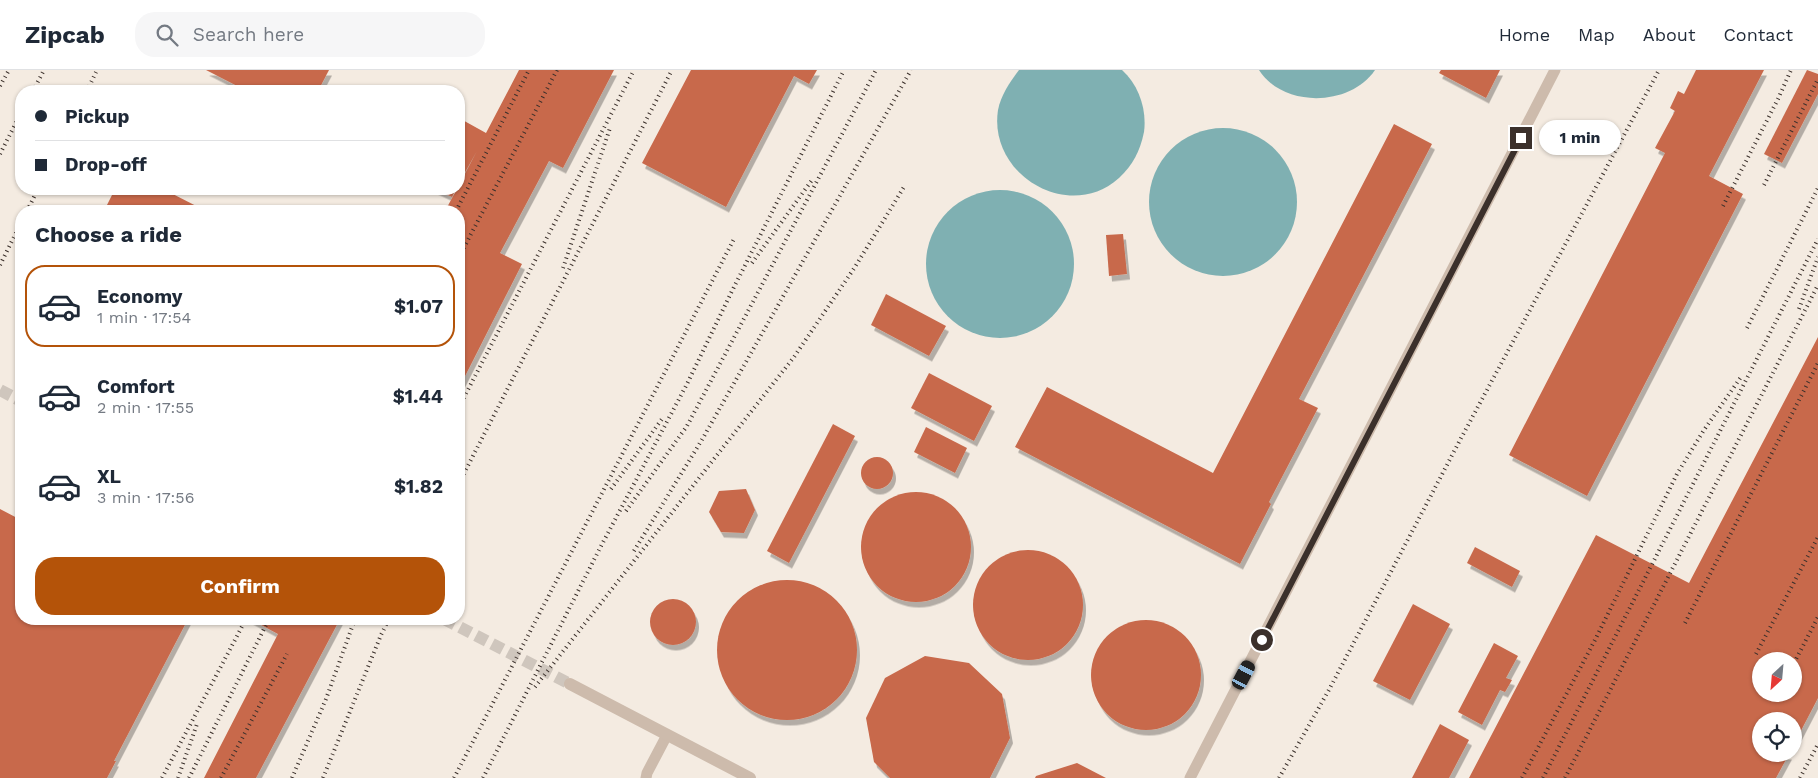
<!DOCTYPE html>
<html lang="en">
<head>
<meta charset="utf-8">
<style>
	:root { --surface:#fff; --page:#f6f6f7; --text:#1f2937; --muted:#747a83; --line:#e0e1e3; --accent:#b45309 }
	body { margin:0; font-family:"Work Sans",sans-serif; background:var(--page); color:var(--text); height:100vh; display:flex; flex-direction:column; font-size:19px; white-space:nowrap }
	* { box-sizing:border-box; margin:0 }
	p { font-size:16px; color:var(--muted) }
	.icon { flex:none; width:28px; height:28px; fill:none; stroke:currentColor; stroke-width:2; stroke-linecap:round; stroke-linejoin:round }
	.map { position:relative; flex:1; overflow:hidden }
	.drawer { position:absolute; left:15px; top:135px; width:450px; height:420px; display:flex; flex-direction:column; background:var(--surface); border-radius:20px; box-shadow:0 1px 4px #0004 }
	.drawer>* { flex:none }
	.hud { position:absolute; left:15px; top:15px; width:450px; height:110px; border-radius:20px; box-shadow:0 1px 4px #0004; display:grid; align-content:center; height:110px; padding:0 20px; background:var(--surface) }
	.needle { width:32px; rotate:206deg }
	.tools { position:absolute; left:1752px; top:582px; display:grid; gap:10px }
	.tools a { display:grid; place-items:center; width:50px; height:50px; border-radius:50%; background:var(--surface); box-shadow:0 1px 4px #0004; font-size:25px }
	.end { position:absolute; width:22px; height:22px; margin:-11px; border:6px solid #3b302b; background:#fff; box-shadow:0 0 0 2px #fff }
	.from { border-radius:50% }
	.bubble { position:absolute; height:35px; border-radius:18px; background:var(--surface); box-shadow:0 1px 4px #0004; font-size:16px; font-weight:700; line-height:35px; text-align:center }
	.car { position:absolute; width:15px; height:30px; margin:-15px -8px; border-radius:6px; box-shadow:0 0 4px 1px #0007; background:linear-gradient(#222 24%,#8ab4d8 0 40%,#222 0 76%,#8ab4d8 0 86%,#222 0) }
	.hud b { display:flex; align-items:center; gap:18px; height:48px; font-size:19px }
	.hud b+b { border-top:1px solid var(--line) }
	.hud i { width:12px; height:12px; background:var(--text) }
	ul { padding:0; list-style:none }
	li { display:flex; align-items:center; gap:15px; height:82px; margin:0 10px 8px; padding:0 10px; border:2px solid transparent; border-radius:20px }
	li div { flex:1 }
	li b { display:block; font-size:19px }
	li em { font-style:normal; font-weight:700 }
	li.on { border-color:var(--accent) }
	li>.icon { width:45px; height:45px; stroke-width:1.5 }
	h2 { padding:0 20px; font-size:22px; line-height:60px }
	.button { display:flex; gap:10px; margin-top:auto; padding:10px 20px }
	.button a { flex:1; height:58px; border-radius:20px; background:var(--accent); color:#fff; font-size:20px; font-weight:700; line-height:58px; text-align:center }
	header { display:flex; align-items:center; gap:30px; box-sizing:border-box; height:70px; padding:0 25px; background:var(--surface); border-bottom:1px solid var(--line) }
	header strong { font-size:24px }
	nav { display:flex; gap:28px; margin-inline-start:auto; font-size:18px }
	.search { width:350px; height:45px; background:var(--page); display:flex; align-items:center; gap:12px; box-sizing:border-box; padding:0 18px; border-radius:20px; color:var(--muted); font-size:19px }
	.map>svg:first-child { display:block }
</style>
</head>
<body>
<header>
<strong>Zipcab</strong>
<div class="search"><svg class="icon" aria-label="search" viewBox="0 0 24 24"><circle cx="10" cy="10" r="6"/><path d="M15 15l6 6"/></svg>Search here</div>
<nav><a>Home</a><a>Map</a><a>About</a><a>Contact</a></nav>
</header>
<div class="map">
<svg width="1818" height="708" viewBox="0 0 1818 708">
	<defs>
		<filter id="shadow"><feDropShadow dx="3" dy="5.5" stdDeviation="0" flood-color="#0004"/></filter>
	</defs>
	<rect width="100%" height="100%" fill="#f4ebe1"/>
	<g fill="#7fb0b2">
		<path d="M1019,0H1122C1139,15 1147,40 1144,62C1140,81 1133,95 1119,108C1069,153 988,105 998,40C1001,25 1010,12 1019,0Z"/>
		<path d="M1259,0H1375C1350,37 1283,38 1259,0Z"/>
		<circle cx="1223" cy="132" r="74"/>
		<circle cx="1000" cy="194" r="74"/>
	</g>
	<g fill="#c8694b" fill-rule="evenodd" filter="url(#shadow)">
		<path d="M206,0H329L318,21H247Z"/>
		<path d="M519,0H614L563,98L549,91L500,183L522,194L459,318V141H445L457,119H459V115L477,81L459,113V48L486,63Z"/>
		<path d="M691,0H817L809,14L794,6L726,137L642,93Z"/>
		<path d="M1441,0H1500L1486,28L1439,3Z"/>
		<path d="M1696,0H1764L1709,106L1743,124L1587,426L1509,385L1665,83L1655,78L1675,41L1670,38L1678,21L1684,24Z"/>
		<path d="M1807,0L1818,4V24L1782,93L1764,84Z"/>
		<path d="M1394,54L1432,74L1299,329L1318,338L1269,432L1271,434L1240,494L1015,377L1047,317L1213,403Z"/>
		<path d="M115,119H163L206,141H104Z"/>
		<path d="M435,119H456L452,127Z"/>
		<path d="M1123,164L1127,204L1109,206L1106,165Z"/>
		<path d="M886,224L946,256L929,286L871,255Z"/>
		<path d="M1818,267V628L1794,674V651H1761V684H1789L1776,708H1469L1596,465L1689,513ZM1761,591H1794V624H1761Z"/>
		<path d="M929,303L992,336L974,371L911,338Z"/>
		<path d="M833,354L855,366L789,493L767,481Z"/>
		<path d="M926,357L967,378L955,403L914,382Z"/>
		<circle cx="877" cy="403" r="16"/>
		<path d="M746,419L755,440L744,463L721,462L709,442L719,421Z"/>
		<circle cx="916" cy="477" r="55"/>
		<path d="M0,439L21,450V549H188L114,691H116L107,708H0Z"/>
		<path d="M1475,477L1520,501L1512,517L1467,493Z"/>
		<circle cx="1028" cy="535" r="55"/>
		<circle cx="787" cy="580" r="70"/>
		<circle cx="673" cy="552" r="23"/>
		<path d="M1413,534L1450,554L1410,630L1373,611Z"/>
		<path d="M250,549H340L256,708H204L278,564Z"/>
		<circle cx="1146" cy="605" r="55"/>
		<path d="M1494,573L1518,586L1506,608L1512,610L1505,622L1500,620L1482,655L1458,642Z"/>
		<path d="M925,586L969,593L1002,624L1010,668L990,708H890L874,692L866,648L885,608Z"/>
		<path d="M1440,654L1469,670L1449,708H1412Z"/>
		<path d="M1077,693L1106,708H1035L1036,706Z"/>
	</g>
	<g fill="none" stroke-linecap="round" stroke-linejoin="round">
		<g stroke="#cfc6bd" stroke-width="12" stroke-dasharray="12 6" stroke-linecap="butt">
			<path d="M0,320L21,331"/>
			<path d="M444,549L570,614"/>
		</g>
		<g stroke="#cdbbac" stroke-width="11">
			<path d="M646,708L647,703L667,665"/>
			<path d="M1190,708L1555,0"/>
		</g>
		<path stroke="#cdbbac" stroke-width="12" d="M570,614L750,708"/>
		<g stroke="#3b302b" stroke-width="4" stroke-dasharray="1 4" stroke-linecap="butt">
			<path d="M0,16L9,0"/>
			<path d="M33,21L44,0"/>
			<path d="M87,21L97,0"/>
			<path d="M0,84L21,43"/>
			<path d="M1764,115L1818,9"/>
			<path d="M1723,136L1778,29L1791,0"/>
			<path d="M27,141L38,119"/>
			<path d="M456,141L529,0"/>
			<path d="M459,187L557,0"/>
			<path d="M752,193L812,110"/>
			<path d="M0,195L21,153"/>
			<path d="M563,198L610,58"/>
			<path d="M1799,239L1818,187"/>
			<path d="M1747,258L1818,118"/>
			<path d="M459,337L634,0"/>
			<path d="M459,413L672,0"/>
			<path d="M611,419L662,349"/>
			<path d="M626,441L687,356L876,0"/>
			<path d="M634,481L703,368L911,0"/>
			<path d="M1685,553L1818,293"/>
			<path d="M1756,584L1818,467"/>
			<path d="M1794,593L1818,547"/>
			<path d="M535,617L794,287L855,197L904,117"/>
			<path d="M162,708L246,549"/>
			<path d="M178,708L197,654"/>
			<path d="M189,708L269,549"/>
			<path d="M221,708L287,584"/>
			<path d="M292,708L326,629L355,549"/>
			<path d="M323,708L381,565L389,549"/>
			<path d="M454,708L735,167"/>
			<path d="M483,708L600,478L687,314L731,223L844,0"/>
			<path d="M1279,708L1330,618L1459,372L1659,0"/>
			<path d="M1522,708L1596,568L1677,404L1704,360L1741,307"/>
			<path d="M1543,708L1818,169"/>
			<path d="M1565,708L1818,215"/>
			<path d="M1800,708L1818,674"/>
		</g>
	</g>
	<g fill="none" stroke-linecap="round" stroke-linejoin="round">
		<path stroke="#3b302b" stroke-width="6" d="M1262,570L1521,68"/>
	</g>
</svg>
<div class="tools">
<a><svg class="needle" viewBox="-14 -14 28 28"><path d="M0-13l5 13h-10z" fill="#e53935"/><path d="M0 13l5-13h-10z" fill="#747a83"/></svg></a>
<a><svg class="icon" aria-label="locate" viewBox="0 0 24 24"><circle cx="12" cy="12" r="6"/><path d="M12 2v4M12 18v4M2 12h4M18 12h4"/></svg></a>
</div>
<i class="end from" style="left:1262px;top:570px"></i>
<i class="end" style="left:1521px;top:68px"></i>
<div class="bubble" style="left:1539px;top:50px;width:82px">1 min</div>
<i class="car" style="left:1244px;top:605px;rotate:28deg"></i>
<div class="hud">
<b><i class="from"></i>Pickup</b>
<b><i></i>Drop-off</b>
</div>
<section class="drawer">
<h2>Choose a ride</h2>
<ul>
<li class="on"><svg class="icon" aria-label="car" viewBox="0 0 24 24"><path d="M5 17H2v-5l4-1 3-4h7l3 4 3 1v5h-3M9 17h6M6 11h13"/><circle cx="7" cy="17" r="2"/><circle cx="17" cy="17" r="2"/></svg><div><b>Economy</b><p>1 min · 17:54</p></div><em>$1.07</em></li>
<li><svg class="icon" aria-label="car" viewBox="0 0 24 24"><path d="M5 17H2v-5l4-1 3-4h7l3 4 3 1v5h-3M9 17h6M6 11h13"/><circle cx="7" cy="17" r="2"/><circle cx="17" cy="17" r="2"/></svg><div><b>Comfort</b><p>2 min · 17:55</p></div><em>$1.44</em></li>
<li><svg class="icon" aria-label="car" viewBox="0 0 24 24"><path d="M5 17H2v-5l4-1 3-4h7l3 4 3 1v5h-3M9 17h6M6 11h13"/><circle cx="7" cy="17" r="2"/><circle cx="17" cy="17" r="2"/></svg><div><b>XL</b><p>3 min · 17:56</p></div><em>$1.82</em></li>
</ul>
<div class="button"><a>Confirm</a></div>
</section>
</div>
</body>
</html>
